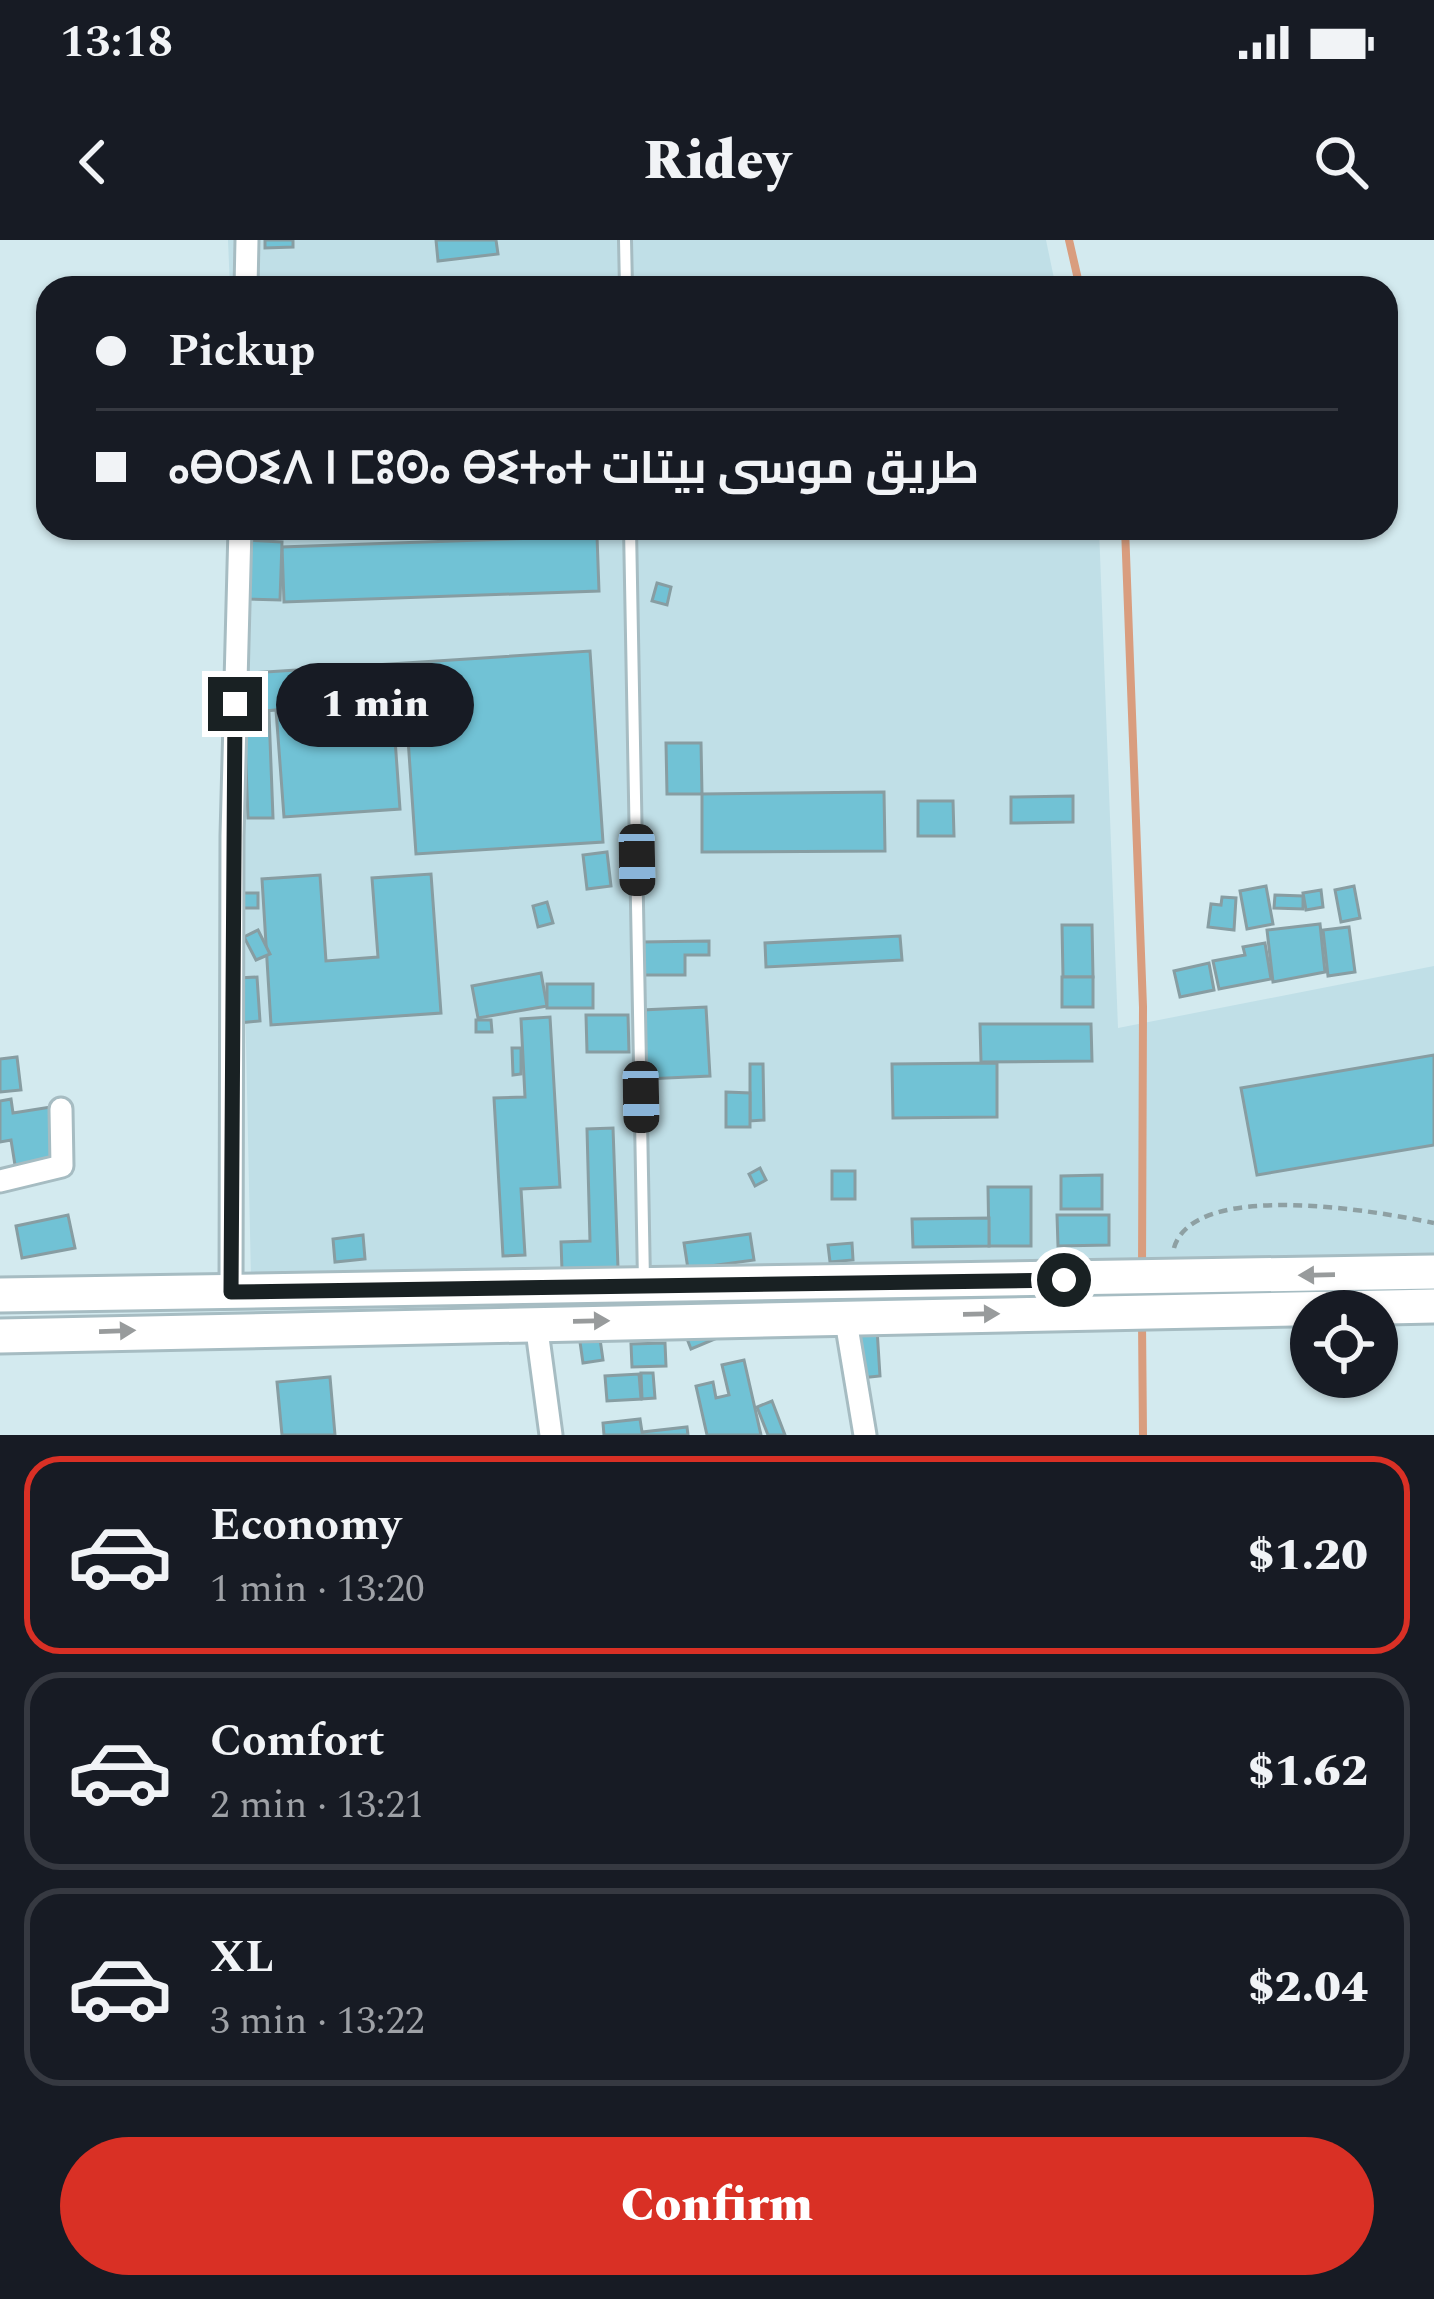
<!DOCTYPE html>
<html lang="en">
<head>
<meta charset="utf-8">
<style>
	:root { --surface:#171b24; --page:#20242c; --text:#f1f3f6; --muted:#9ea1a6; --line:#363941; --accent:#d93025 }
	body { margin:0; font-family:Spectral,Cairo,"Noto Sans Tifinagh",serif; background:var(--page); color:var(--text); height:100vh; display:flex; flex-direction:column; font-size:45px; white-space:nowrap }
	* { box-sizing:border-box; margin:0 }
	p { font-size:39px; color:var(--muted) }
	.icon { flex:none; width:66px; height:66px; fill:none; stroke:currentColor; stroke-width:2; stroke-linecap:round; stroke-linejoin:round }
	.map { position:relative; height:1195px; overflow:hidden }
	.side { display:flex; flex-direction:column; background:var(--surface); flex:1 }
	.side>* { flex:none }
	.banner { position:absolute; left:36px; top:36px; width:1362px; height:264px; border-radius:36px; box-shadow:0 3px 9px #0004; display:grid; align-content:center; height:264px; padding:0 60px; background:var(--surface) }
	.buttons { position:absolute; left:1290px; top:1050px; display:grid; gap:24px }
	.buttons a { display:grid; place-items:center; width:108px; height:108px; border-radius:50%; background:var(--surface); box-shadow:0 3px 9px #0004; font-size:60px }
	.end { position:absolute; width:54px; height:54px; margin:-27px; border:15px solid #192123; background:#fff; box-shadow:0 0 0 6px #fff }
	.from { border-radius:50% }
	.bubble { position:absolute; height:84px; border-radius:42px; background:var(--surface); box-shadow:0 3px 9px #0004; font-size:39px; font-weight:800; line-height:84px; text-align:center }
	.car { position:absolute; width:36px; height:72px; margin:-36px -18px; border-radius:15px; box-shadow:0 0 9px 3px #0007; background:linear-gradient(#222 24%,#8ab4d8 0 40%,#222 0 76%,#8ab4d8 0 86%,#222 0) }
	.banner b { display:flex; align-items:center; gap:42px; height:114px; font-size:45px }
	.banner b+b { border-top:3px solid var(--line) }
	.banner i { width:30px; height:30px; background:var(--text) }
	ul { padding:21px 0 0; list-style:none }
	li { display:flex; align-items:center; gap:36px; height:198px; margin:0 24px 18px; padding:0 36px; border:6px solid var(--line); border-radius:36px }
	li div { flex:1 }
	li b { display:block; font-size:45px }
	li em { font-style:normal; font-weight:800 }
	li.active { border-color:var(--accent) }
	li>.icon { width:108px; height:108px; stroke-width:1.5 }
	.cta { display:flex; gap:24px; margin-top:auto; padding:24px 60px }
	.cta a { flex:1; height:138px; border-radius:72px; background:var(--accent); color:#fff; font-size:48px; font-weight:800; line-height:138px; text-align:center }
	.status { display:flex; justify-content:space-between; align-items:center; height:84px; padding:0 60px; background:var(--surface); direction:ltr }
	.status svg { height:33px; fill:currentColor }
	header { display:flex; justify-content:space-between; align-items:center; height:156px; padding:0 60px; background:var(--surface); font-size:54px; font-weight:800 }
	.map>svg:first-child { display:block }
</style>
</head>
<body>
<div class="status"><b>13:18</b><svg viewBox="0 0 49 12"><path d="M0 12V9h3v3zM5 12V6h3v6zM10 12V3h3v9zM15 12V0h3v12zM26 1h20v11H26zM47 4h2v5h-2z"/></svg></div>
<header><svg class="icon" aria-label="back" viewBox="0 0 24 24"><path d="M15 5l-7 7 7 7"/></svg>Ridey<svg class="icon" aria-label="search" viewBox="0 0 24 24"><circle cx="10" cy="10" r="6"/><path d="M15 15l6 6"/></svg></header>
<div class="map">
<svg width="1434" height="1195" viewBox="0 0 1434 1195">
	<rect width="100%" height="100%" fill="#d3eaef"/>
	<g fill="#c0dfe7">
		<path d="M228,0H1046L1056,48H230Z"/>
		<path d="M235,288H1099L1118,788L1434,726V1015L251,1039Z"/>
	</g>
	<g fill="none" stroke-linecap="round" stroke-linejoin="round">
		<g stroke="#d99d7e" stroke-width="8">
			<path d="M1069,0L1080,48"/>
			<path d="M1125,288L1143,767L1142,1030"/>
			<path d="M1142,1081L1143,1195"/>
		</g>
	</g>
	<g fill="#71c2d5" stroke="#879da2" stroke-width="3">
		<path d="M265,0H293V7L265,8Z"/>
		<path d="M436,0H496L498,14L438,21Z"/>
		<path d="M597,296L599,351L284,362L282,307Z"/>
		<path d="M246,300L282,302L280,360L244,359Z"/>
		<path d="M657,343L671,347L667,365L652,361Z"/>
		<path d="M590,411L603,602L416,614L406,470L393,471L400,569L284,577L276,470L255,472L252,433Z"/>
		<path d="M269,473L273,578H248L244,474Z"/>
		<path d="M666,503H701L702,554H667Z"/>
		<path d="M884,552L885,611L702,612V554Z"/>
		<path d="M1073,556V582L1011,583V557Z"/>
		<path d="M918,561H953L954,596H918Z"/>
		<path d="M607,612L611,646L587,649L583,615Z"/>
		<path d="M431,634L441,773L271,785L262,639L320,635L326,721L378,717L372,638Z"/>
		<path d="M1266,646L1273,684L1247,689L1240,651Z"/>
		<path d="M1354,646L1360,678L1341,682L1335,650Z"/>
		<path d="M1321,650L1323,667L1306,670L1303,653Z"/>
		<rect x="240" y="653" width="18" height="15"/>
		<path d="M1275,655L1303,656V669L1274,668Z"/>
		<path d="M1222,657L1236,658L1234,690L1208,687L1211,664L1221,665Z"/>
		<path d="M547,662L553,683L538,687L533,666Z"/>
		<path d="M1320,684L1325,732L1273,742L1267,690Z"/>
		<path d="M1062,685H1092L1093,737H1063Z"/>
		<path d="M1349,687L1355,732L1328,736L1323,690Z"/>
		<path d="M258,690L270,714L256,720L244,697Z"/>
		<path d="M900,696L902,720L766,727L765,703Z"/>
		<path d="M709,701V715H685V735H641V702Z"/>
		<path d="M1265,703L1271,739L1219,749L1213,721L1245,715L1243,707Z"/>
		<path d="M1209,723L1214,750L1180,757L1174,731Z"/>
		<path d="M541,733L547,766L478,778L472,746Z"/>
		<path d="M257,737L260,781L238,783V738Z"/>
		<rect x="1062" y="737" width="31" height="30"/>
		<rect x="547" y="744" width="46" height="24"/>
		<path d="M706,767L710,836L646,839L642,770Z"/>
		<path d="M586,775H628L629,812H587Z"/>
		<path d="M550,777L560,947L521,949L525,1015L503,1016L494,858L525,857L521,779Z"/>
		<path d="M476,780H491L492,792H476Z"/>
		<path d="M980,784H1091L1092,821L981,822Z"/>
		<path d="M512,808H521V834L513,835Z"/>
		<path d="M1434,815V905L1257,935L1241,848Z"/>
		<path d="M17,817L21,850L0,852V819Z"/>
		<path d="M997,823V877L893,878L892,824Z"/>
		<path d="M750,824H763L764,880L750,881Z"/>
		<path d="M726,852L750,853V887H726Z"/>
		<path d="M11,859L13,873L51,867L59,919L15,925L11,900L0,902V861Z"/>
		<path d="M613,888L618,1028L562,1030L561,1002L590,1001L587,889Z"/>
		<path d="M760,928L766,940L755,946L749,934Z"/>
		<rect x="832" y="931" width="23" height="28"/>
		<path d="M1102,935V969H1061V936Z"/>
		<path d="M988,947H1031V1006H989Z"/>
		<path d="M68,975L75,1008L22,1018L16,986Z"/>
		<path d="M1057,975H1109V1005L1058,1006Z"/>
		<path d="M989,978V1006L913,1007L912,979Z"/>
		<path d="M750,994L754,1020L688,1029L684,1003Z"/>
		<path d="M363,995L365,1019L335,1022L333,999Z"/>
		<path d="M852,1003L853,1020L830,1022L828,1005Z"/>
		<path d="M710,1086L715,1099L691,1109L686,1096Z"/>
		<path d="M877,1089L880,1136L860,1138L855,1091Z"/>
		<path d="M599,1092L603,1120L583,1123L579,1095Z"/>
		<path d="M665,1103L666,1126L632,1127L631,1104Z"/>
		<path d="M744,1120L761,1195H707L696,1146L713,1142L716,1158L729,1155L722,1125Z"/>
		<path d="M641,1133H653L655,1158L642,1159Z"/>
		<path d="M639,1134L641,1159L607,1161L605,1136Z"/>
		<path d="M330,1137L335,1195H282L277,1142Z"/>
		<path d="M772,1161L785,1195H768L757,1167Z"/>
		<path d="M640,1179L642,1192L687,1187L688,1195H604L603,1183Z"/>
	</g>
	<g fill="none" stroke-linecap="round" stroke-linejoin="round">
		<defs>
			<g id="lane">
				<path d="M625,0L626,48"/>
				<path d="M630,288L644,1041"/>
			</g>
			<g id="street">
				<path d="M246,48L247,0"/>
				<path d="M0,941L62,926L61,869"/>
				<path d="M231,1052L232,596L240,288"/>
				<path d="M845,1075L865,1195"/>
				<path d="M536,1083L551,1195"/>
			</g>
			<g id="secondary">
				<path d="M0,1055L1434,1032"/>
				<path d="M0,1096L1434,1066"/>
			</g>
		</defs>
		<use href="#lane" stroke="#a6bcc2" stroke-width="16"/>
		<use href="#street" stroke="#a6bcc2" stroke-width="27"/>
		<use href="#secondary" stroke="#a6bcc2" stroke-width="39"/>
		<path stroke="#8ea0a3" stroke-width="4.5" stroke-dasharray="9 6" stroke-linecap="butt" d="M1174,1008C1194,938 1381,972 1434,983"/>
		<use href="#lane" stroke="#fff" stroke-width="10"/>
		<use href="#street" stroke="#fff" stroke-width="21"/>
		<use href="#secondary" stroke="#fff" stroke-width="33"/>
	</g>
	<defs><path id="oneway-solid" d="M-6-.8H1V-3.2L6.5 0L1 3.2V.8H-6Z" transform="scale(3)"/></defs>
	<g fill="#989b9c">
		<use href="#oneway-solid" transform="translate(1317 1035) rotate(179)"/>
		<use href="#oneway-solid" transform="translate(981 1074) rotate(-1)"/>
		<use href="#oneway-solid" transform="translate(591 1081) rotate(-1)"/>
		<use href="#oneway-solid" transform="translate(117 1091) rotate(-2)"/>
	</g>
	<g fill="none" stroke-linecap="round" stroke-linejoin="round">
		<path stroke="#192123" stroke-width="15" d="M235,464L231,1052L1064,1040"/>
	</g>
</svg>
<div class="buttons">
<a><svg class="icon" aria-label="locate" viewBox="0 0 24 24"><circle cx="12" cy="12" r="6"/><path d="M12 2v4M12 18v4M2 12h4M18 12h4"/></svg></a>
</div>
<i class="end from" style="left:1064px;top:1040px"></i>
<i class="end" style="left:235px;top:464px"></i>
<div class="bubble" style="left:276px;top:423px;width:198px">1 min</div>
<i class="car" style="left:637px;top:620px;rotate:179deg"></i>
<i class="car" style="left:641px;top:857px;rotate:179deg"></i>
<div class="banner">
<b><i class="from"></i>Pickup</b>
<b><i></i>ⴰⴱⵔⵉⴷ ⵏ ⵎⵓⵙⴰ ⴱⵉⵜⴰⵜ طريق موسى بيتات</b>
</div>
</div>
<section class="side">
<ul>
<li class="active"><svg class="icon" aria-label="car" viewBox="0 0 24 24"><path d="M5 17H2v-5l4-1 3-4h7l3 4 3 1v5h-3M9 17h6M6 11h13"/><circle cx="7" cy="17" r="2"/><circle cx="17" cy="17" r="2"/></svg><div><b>Economy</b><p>1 min · 13:20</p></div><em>$1.20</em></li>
<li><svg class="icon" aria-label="car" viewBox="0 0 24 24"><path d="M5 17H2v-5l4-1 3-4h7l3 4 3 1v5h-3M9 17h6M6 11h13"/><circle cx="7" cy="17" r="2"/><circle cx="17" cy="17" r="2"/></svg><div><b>Comfort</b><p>2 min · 13:21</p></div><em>$1.62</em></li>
<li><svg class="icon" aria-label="car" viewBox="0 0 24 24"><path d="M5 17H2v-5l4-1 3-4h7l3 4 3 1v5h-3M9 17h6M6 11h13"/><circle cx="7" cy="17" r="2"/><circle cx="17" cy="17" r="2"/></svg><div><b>XL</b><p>3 min · 13:22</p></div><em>$2.04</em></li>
</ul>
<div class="cta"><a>Confirm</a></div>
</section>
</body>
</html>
